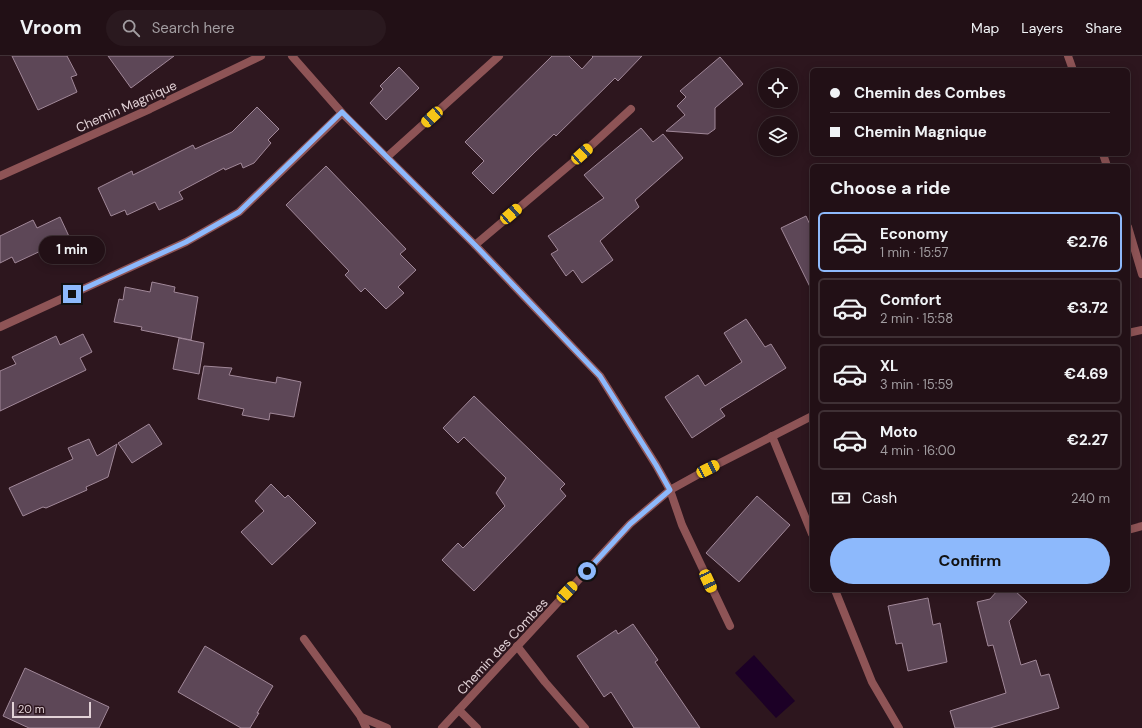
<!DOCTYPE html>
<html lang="en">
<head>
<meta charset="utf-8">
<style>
	:root { --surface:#221016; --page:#2a191f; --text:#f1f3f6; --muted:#a29da1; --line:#3f3035; --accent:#8db9fc }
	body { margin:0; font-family:"DM Sans",sans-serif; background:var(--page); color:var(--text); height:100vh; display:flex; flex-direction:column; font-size:15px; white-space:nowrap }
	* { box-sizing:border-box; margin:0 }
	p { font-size:13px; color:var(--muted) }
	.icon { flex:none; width:22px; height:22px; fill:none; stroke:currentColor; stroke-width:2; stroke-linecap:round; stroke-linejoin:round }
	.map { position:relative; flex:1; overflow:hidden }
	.details { position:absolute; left:810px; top:108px; width:320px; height:428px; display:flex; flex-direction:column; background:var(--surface); border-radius:6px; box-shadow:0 2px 10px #0003,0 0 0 1px var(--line) }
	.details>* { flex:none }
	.top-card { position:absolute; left:810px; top:12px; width:320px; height:88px; border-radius:6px; box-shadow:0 2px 10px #0003,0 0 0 1px var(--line); display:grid; align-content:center; height:88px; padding:0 20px; background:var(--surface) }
	.tools { position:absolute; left:758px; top:12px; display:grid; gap:8px }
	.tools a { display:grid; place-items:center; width:40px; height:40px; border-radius:50%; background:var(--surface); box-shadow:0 2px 10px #0003,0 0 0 1px var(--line); font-size:20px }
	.scale { position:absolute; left:12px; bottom:10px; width:79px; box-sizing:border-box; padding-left:4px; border:2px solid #e2d2d7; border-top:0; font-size:11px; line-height:14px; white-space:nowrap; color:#e2d2d7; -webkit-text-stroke:3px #2d161e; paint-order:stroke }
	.end { position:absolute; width:18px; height:18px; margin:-9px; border:5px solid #8db9fc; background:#111; box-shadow:0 0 0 2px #111 }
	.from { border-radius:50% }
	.bubble { position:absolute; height:28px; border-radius:14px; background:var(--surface); box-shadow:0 2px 10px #0003,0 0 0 1px var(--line); font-size:13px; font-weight:700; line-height:28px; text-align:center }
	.car { position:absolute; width:12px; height:24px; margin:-12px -6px; border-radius:5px; box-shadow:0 0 3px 1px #0007; background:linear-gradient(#f5c518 24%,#345 0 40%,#f5c518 0 76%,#345 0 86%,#f5c518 0) }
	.top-card b { display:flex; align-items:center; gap:14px; height:38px; font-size:15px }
	.top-card b+b { border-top:1px solid var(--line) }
	.top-card i { width:10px; height:10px; background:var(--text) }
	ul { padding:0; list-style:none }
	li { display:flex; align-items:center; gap:12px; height:60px; margin:0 8px 6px; padding:0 12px; border:2px solid var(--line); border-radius:6px }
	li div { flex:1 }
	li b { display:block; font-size:15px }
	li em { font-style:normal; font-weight:700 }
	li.selected { border-color:var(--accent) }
	li>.icon { width:36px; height:36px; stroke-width:1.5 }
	h2 { padding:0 20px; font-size:18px; line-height:48px }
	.pay { display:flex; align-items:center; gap:10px; height:44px; padding:0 20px; font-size:15px }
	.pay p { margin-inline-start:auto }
	.action { display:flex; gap:8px; margin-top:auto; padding:8px 20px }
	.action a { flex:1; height:46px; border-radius:24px; background:var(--accent); color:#111; font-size:16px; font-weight:700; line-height:46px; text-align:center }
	header { display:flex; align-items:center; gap:24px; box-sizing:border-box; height:56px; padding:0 20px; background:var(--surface); border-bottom:1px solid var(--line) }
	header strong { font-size:19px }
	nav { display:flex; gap:22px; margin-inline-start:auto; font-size:14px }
	.search { width:280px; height:36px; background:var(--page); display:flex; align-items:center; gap:10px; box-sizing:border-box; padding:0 14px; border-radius:22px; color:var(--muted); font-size:15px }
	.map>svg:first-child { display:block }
</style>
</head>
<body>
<header>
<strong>Vroom</strong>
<div class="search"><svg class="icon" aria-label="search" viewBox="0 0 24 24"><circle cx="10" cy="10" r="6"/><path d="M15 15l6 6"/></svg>Search here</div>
<nav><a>Map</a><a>Layers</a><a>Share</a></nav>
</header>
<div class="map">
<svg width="1142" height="672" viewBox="0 0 1142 672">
	<rect width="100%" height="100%" fill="#2d161e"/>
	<path fill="#1c0026" d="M754,599L795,645L776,662L735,617Z"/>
	<g fill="#5d4757" stroke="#a18899">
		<path d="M12,0H67L77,19L71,21L77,36L38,54Z"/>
		<path d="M108,0H174L131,32Z"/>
		<path d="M552,0H569L582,13L593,1L592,0H642L618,25L615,22L556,80L554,78L535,96L493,138L472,117L484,105L465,86Z"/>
		<path d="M720,1L743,28L715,52V73L708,78L666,75L685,59L677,50L686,41L680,35Z"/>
		<path d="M399,11L419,32L386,64L370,47L383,33L380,30Z"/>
		<path d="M257,51L279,73L268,84L271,87L254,107L243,112L241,107L225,114L224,112L179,136L183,143L159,154L155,146L127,159L125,154L111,160L98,132L132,115L133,119L193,89L195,93L232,76Z"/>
		<path d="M641,72L653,86L663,78L683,102L635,144L639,151L600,185L613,204L582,227L573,214L566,220L551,198L558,194L548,180L604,142L584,119Z"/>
		<path d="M326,110L406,193L400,198L416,214L398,231L404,237L386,253L365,232L361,236L345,219L349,215L286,149Z"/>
		<path d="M806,160L812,173V235L781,172Z"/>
		<path d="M60,161L73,189L48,201L45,193L15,207L12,201L0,207V180L33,164L37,172Z"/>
		<path d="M152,226L175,231L174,236L198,241L191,284L141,274L142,271L114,266L119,243L123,244L125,231L150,236Z"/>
		<path d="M746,263L765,291L771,288L786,312L720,353L725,360L692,382L665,341L698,319L705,330L742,306L724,277Z"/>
		<path d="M83,278L92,296L80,302L86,314L0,355V315L16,308L12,301L56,280L60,289Z"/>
		<path d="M179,282L204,287L199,318L173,313Z"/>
		<path d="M204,310L232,312L229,319L276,327L277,321L301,326L294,361L270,357L269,364L242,359L244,353L198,343Z"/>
		<path d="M474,340L565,428L560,433L566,440L474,535L442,504L458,487L463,492L505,450L496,437L506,422L464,381L458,387L443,372Z"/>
		<path d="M149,368L162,388L132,407L118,387Z"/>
		<path d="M89,383L97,400L117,388L108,421L86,431L87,434L46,452L43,451L23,460L9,432L73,403L68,392Z"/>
		<path d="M271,428L285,442L288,439L316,467L272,509L241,476L264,455L255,445Z"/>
		<path d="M757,440L790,469L739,526L706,497Z"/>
		<path d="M998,534H1014L1027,546L1009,565L1021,609L1036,604L1041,620L1049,618L1059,652L990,672H955L950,655L1006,637L993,589L988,590L977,546L990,543Z"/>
		<path d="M928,542L933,569L940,567L947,606L908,615L902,587L896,588L888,550Z"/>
		<path d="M633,568L658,604L655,606L700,672H634L611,636L604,641L577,600L616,574L618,578Z"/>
		<path d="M205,590L273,630L257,657H259L250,672H241L178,636Z"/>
		<path d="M25,612L109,651L99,672H29L3,660Z"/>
	</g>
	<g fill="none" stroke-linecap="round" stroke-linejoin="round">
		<g stroke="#8e5456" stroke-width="8">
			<path d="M387,101L499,0"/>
			<path d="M475,189L572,107L631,53"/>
			<path d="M772,380L812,478"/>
			<path d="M670,434L682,469L730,570"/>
			<path d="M1128,474L1142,470"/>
			<path d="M835,534L872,626L899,672"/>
			<path d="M304,583L361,661L366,672"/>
			<path d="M517,590L545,626L585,672"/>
			<path d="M459,654L477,672"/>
			<path d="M361,661L387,672"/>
		</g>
		<g stroke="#8e5456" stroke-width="8">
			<path d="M292,0L342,57L475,189L600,320L656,409L670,434"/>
			<path d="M1068,0L1073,14"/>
			<path d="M1103,98L1107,110"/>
			<path d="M0,120L150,53L261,0"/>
			<path d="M1128,171L1142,218"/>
			<path d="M0,271L186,186L239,156L342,57"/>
			<path d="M1128,277L1142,274"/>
			<path d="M442,672L630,468L670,434L708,413L812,360"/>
		</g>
	</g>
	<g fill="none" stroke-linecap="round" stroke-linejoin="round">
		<path stroke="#8db9fc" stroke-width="5" d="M72,238L186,186L239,156L342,56L475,189L600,320L656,409L670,434L630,468L587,515"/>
	</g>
	<g text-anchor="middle" stroke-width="4" stroke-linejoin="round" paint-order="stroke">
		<g font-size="13" fill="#e2d2d7" stroke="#2d161e">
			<text transform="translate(126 50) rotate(-24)" y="5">Chemin Magnique</text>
			<text transform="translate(502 590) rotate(-47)" y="5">Chemin des Combes</text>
		</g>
	</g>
</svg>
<div class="tools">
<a><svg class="icon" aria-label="locate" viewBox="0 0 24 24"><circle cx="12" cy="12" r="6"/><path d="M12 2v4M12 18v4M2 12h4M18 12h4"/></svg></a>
<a><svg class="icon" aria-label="layers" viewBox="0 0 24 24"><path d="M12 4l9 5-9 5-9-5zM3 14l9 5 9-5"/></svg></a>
</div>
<div class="scale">20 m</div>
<i class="end from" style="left:587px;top:515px"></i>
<i class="end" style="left:72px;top:238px"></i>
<div class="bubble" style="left:39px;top:180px;width:66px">1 min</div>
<i class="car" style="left:432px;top:61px;rotate:228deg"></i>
<i class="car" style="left:582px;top:98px;rotate:48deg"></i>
<i class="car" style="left:511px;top:158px;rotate:49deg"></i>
<i class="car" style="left:708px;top:413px;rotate:63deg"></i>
<i class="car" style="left:708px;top:525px;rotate:155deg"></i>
<i class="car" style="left:567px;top:536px;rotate:43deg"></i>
<div class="top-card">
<b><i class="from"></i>Chemin des Combes</b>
<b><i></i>Chemin Magnique</b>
</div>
<section class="details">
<h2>Choose a ride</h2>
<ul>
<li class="selected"><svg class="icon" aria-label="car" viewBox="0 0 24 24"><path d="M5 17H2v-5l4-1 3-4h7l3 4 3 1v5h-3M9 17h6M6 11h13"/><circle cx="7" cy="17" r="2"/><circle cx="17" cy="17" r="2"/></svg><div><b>Economy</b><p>1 min · 15:57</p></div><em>€2.76</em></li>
<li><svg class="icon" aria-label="car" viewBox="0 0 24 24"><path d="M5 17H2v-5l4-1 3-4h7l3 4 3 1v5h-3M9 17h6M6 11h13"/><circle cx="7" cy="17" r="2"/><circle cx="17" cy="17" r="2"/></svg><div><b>Comfort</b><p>2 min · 15:58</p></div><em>€3.72</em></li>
<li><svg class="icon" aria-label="car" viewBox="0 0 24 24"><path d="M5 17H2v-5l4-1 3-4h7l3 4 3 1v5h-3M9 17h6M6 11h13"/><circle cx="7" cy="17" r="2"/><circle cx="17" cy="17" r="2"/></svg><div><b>XL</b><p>3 min · 15:59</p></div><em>€4.69</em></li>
<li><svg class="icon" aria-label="car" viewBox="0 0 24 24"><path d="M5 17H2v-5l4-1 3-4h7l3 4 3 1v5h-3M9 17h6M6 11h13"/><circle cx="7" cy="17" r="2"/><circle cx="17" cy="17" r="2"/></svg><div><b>Moto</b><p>4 min · 16:00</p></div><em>€2.27</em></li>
</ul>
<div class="pay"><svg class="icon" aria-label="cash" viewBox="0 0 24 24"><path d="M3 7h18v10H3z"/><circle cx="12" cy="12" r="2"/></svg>Cash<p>240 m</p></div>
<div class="action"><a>Confirm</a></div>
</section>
</div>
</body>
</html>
